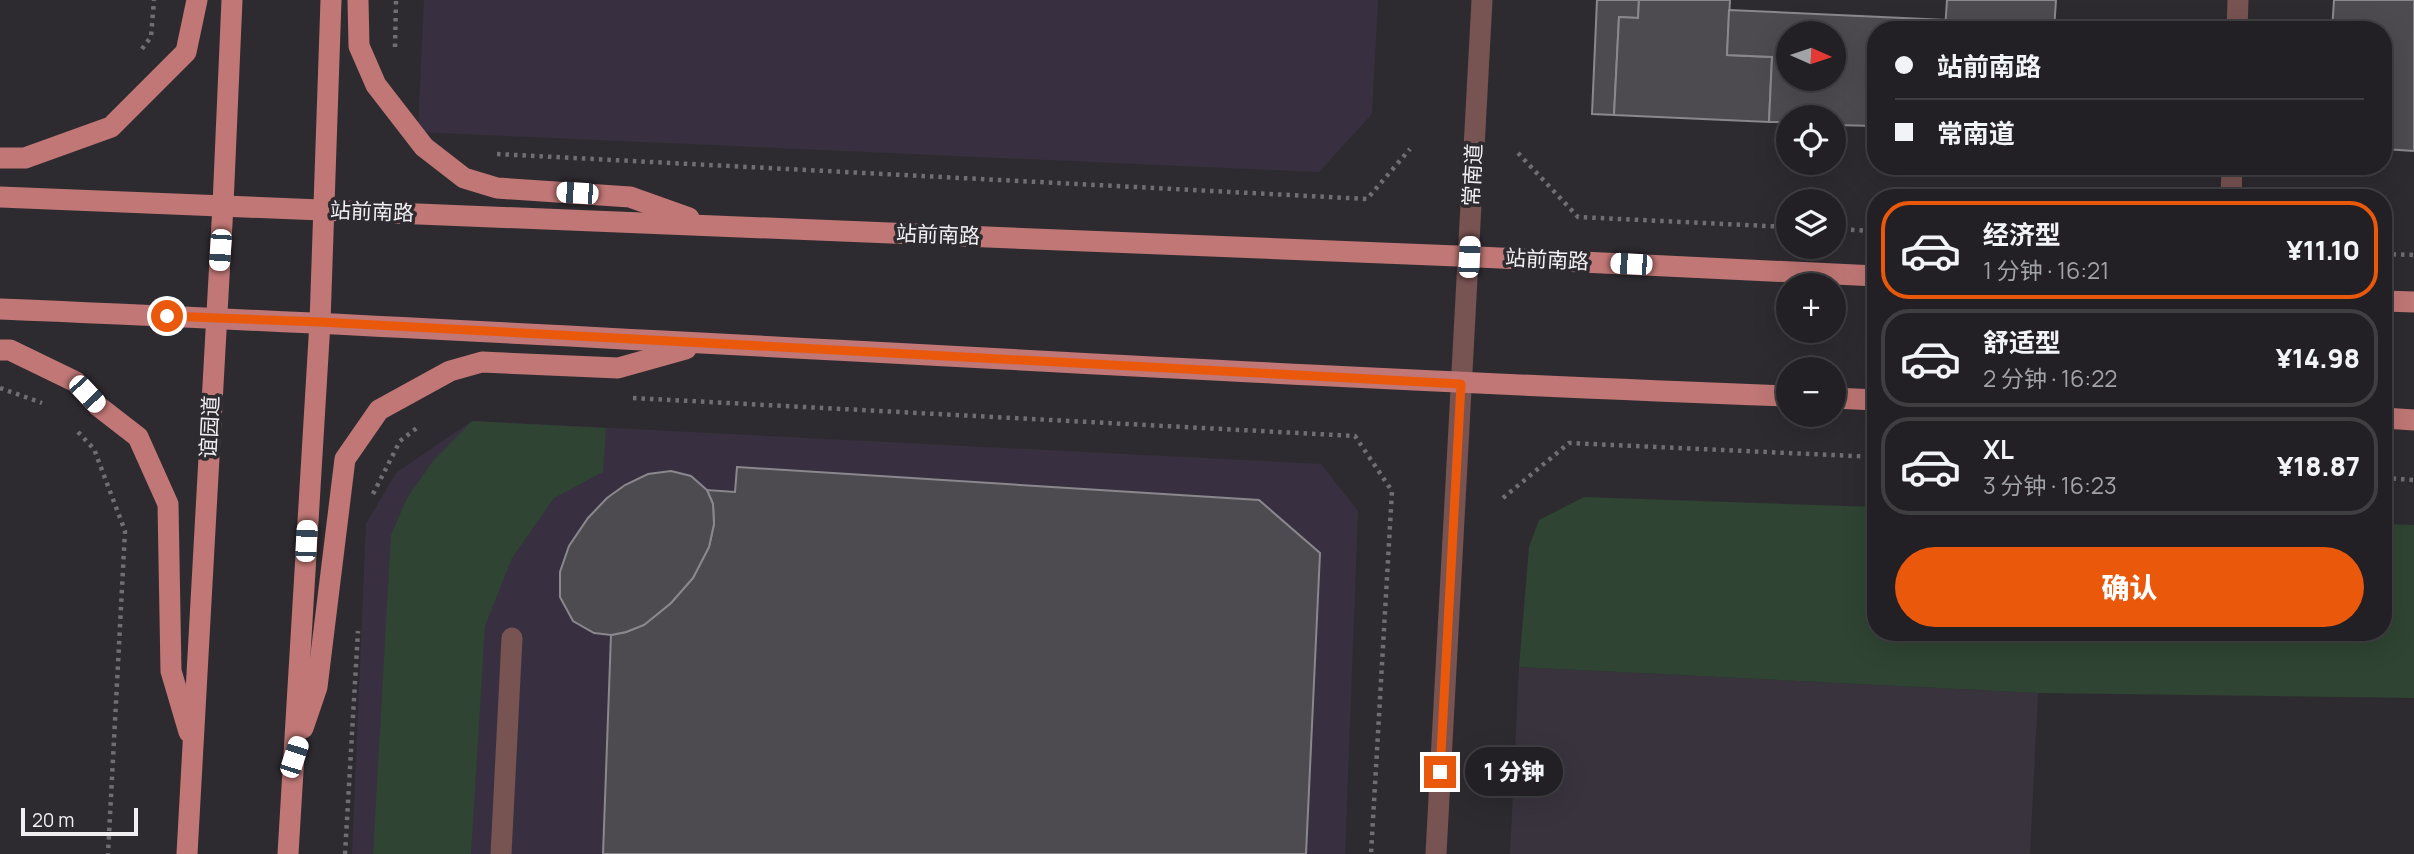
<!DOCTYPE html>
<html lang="zh">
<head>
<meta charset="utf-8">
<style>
	:root { --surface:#222024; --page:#2e2d31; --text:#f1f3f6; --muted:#a2a3a6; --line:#3f3e41; --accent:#ea580c }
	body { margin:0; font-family:Manrope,"Noto Sans SC",sans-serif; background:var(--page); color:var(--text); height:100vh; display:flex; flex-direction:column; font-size:26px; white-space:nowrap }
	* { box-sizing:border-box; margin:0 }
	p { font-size:23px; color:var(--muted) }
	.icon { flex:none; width:38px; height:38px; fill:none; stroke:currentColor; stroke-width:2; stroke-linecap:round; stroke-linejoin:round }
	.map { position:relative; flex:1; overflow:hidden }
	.drawer { position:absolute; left:1867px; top:189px; width:525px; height:452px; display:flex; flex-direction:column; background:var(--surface); border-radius:28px; box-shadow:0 7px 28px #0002,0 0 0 2px var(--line) }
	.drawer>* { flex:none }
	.banner { position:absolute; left:1867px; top:21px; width:525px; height:154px; border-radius:28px; box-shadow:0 7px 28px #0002,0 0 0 2px var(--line); display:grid; align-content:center; height:154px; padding:0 28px; background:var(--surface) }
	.needle { width:46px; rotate:93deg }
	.fabs { position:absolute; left:1776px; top:21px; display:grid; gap:14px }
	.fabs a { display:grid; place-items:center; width:70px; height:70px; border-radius:50%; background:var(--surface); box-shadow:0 7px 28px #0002,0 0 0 2px var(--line); font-size:35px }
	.scale { position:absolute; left:21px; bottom:18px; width:117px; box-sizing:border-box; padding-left:7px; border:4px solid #f1eff2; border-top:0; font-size:19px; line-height:24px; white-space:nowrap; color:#f1eff2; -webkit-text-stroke:5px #2e2b30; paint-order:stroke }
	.end { position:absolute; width:32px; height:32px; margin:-16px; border:9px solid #ea580c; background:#fff; box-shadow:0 0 0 4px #fff }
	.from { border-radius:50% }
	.bubble { position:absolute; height:49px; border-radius:24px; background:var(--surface); box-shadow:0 7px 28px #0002,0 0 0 2px var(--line); font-size:23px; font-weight:800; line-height:49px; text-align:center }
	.car { position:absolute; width:21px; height:42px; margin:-21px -10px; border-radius:9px; box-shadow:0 0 5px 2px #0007; background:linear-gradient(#fff 24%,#345 0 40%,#fff 0 76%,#345 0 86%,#fff 0) }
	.banner b { display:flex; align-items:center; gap:24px; height:66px; font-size:26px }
	.banner b+b { border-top:2px solid var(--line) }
	.banner i { width:18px; height:18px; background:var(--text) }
	ul { padding:12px 0 0; list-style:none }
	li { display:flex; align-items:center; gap:21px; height:98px; margin:0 14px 10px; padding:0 14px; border:4px solid var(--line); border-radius:28px }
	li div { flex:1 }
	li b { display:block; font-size:26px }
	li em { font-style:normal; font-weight:800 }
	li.selected { border-color:var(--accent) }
	li>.icon { width:63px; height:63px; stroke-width:1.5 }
	.primary-button { display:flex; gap:14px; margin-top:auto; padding:14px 28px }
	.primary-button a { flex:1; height:80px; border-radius:42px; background:var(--accent); color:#fff; font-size:28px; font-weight:800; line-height:80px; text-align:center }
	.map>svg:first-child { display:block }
</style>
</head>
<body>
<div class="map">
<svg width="2414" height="854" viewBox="0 0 2414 854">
	<rect width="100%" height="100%" fill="#2e2b30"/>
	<g fill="#383040">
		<path d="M424,0H1378L1372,114L1319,172L418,132Z"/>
		<path d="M472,421L1321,464L1358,511L1345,854H352L366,524L396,473Z"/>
	</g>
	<path fill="#39333d" d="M1519,667L2038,693L2030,854H1510Z"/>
	<g fill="#2f4432">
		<path d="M472,421L606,428L603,472L554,498L512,558L485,626L471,854H373L391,535L407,498L433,461Z"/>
		<path d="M1584,497L1876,507V632H2384V524L2414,525V698L2038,693L1519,667L1529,547L1539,520Z"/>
	</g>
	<g fill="#4e4b50" stroke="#8a878d" stroke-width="2" fill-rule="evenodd">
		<path d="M1597,0H1639L1638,18L1619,17L1614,115L1592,114Z"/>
		<path d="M1639,0H1730L1727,55L1772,57L1769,122L1614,115L1619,17L1638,18Z"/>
		<path d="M1947,0H2056L2054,30H1945Z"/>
		<path d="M2334,0H2414V151L2384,149V30H2332Z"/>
		<path d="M1729,10L1946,20L1945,30H1876V126L1834,125V117H1788V122H1769L1772,57L1727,55ZM1788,33H1834V79H1788Z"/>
		<path d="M2054,26L2145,30H2054Z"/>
		<path d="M737,467L1259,500L1320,553L1306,854H603L611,635L626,632L644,625L671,603L693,578L709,547L714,524L713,504L707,490L735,492Z"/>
		<path d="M671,471L691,476L707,490L713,504L714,524L709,547L693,578L671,603L644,625L626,632L611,635L594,633L573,621L560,597V572L569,546L588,518L607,498L625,485L648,474Z"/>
	</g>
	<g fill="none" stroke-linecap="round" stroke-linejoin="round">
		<g stroke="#706e72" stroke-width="4.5" stroke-dasharray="3.5 5" stroke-linecap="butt">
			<path d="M395,47L396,0"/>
			<path d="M142,49L151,37L154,0"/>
			<path d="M1518,153L1578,217L1788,227"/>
			<path d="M497,154L1367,199L1410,149"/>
			<path d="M1834,229L1876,231"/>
			<path d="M2384,254L2414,255"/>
			<path d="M0,388L42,403"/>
			<path d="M633,398L1355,436L1392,491L1371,854"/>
			<path d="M78,432L94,449L125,531L108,854"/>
			<path d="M2384,478L2414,480"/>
			<path d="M373,494L400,441L418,427"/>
			<path d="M1503,498L1569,443L1876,457"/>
			<path d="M345,854L358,631"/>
		</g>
		<g stroke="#775352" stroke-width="21">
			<path d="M2237,30L2238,0"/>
			<path d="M2231,198L2232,166"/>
			<path d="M501,854L512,638"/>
		</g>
		<path stroke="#775352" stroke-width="21" d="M1436,854L1482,0"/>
		<g stroke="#c07775" stroke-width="21">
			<path d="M358,0L359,46L376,85L424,147L464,178L497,188L630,197L689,218"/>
			<path d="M0,158H25L111,127L186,52L197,0"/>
			<path d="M0,197L1457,256L1876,276"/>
			<path d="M2384,301L2414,302"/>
			<path d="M0,309C596,333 1192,374 1788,396"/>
			<path d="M0,350H10L76,382L98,406L138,437L168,504L171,671L189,732"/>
			<path d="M1834,398L1876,400"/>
			<path d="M2384,418L2414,420"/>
			<path d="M303,728L317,687L345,459L379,410L450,371L482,362L618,368L686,349"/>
			<path d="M187,854L223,205L232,0"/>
			<path d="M288,854L320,322L331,0"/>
		</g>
	</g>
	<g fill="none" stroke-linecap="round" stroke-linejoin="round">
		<path stroke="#ea580c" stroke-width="9" d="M167,316L320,322L1461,384L1440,772"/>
	</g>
	<g text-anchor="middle" stroke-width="7" stroke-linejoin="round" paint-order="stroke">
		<g font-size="21" fill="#f1eff2" stroke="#2e2b30">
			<text transform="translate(1473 175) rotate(-87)" y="7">常南道</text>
			<text transform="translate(372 212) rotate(2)" y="7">站前南路</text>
			<text transform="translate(938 235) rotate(2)" y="7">站前南路</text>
			<text transform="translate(1547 260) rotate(3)" y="7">站前南路</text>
			<text transform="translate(210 427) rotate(-87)" y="7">谊园道</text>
		</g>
	</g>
</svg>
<div class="fabs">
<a><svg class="needle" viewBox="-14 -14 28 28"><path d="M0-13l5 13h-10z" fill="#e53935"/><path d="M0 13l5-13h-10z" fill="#a2a3a6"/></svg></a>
<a><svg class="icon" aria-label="locate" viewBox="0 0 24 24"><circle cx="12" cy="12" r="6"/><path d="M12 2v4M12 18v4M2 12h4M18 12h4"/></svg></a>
<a><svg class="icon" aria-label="layers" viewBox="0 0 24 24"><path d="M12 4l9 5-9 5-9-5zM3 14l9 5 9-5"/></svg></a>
<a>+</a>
<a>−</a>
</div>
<div class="scale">20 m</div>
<i class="end from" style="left:167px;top:316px"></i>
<i class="end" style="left:1440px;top:772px"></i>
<div class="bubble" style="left:1465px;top:747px;width:98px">1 分钟</div>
<i class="car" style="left:577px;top:193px;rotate:274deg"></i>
<i class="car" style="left:220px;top:250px;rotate:184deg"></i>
<i class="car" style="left:1469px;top:257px;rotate:3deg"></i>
<i class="car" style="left:1631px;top:264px;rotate:273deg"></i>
<i class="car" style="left:87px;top:394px;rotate:137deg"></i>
<i class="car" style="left:306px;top:541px;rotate:3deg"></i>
<i class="car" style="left:294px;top:757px;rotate:18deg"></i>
<div class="banner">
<b><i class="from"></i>站前南路</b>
<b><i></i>常南道</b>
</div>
<section class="drawer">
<ul>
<li class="selected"><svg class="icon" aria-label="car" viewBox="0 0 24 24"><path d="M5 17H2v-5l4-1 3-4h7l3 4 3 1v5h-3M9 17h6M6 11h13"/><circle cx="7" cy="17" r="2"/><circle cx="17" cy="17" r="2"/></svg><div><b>经济型</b><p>1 分钟 · 16:21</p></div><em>¥11.10</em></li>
<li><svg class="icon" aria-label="car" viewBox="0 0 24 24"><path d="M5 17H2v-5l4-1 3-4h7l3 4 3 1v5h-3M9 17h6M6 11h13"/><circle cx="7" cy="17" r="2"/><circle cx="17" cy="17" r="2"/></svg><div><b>舒适型</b><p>2 分钟 · 16:22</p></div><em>¥14.98</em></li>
<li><svg class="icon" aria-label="car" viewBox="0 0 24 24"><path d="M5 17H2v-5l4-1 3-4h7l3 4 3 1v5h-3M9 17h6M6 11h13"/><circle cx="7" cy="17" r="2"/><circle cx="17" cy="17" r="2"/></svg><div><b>XL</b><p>3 分钟 · 16:23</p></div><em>¥18.87</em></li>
</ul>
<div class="primary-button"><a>确认</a></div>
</section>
</div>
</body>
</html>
